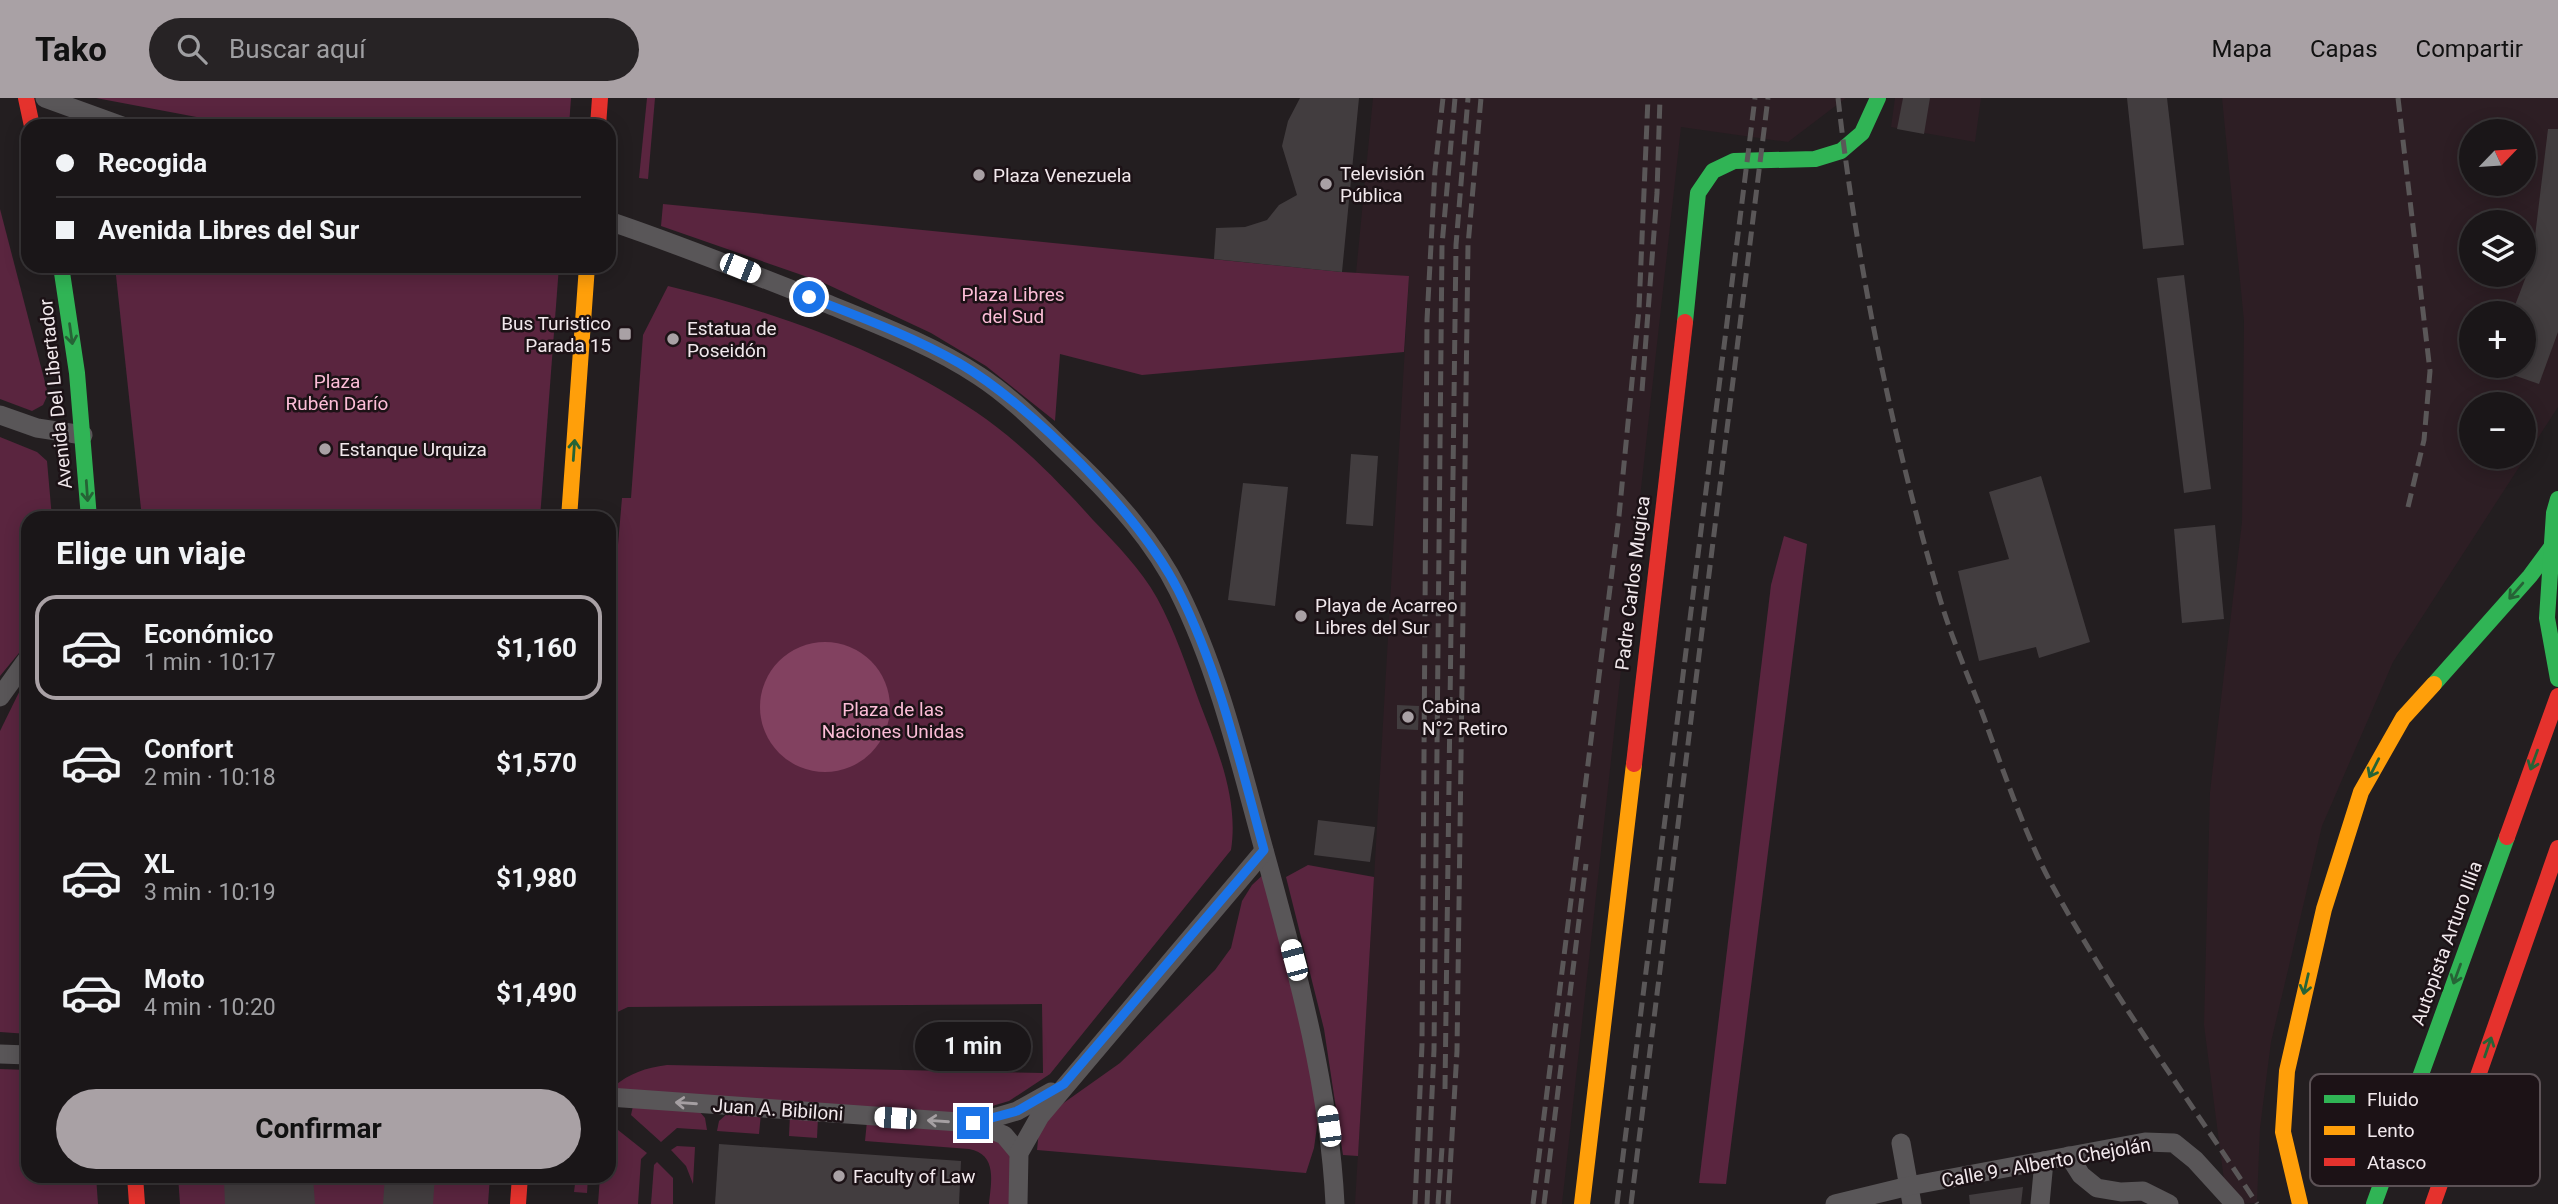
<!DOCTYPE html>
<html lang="es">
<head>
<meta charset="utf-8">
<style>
	:root { --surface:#1a1618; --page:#272325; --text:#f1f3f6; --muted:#9f9fa2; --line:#383537; --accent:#a9a1a5 }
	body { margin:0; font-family:Roboto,sans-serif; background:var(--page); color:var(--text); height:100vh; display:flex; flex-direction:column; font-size:26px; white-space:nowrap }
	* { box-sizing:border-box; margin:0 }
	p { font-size:23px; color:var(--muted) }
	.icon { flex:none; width:38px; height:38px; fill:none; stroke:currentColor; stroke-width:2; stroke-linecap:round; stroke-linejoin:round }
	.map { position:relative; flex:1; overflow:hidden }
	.details { position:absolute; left:21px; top:413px; width:595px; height:672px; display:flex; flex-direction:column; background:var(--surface); border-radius:21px; box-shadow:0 4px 18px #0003,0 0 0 2px var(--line) }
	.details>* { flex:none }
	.banner { position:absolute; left:21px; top:21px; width:595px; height:154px; border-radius:21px; box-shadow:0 4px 18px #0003,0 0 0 2px var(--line); display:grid; align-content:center; height:154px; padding:0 35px; background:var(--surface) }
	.needle { width:46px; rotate:65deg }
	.controls { position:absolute; left:2459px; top:21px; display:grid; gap:14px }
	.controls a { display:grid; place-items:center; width:77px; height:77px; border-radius:50%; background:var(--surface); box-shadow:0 4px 18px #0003,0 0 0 2px var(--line); font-size:35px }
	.end { position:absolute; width:32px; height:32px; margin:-16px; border:9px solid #1a73e8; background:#fff; box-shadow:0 0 0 4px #fff }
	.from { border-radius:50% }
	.bubble { position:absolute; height:49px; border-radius:24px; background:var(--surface); box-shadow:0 4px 18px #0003,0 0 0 2px var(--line); font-size:23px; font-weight:700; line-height:49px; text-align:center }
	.car { position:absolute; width:21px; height:42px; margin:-21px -10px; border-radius:9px; box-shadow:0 0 5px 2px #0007; background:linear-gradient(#fff 24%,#345 0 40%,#fff 0 76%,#345 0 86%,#fff 0) }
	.banner b { display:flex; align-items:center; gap:24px; height:66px; font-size:26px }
	.banner b+b { border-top:2px solid var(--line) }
	.banner i { width:18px; height:18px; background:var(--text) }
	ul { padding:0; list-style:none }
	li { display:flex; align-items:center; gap:21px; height:105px; margin:0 14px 10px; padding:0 21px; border:4px solid transparent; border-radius:21px }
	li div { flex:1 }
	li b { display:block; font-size:26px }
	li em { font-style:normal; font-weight:700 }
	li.current { border-color:var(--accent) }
	li>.icon { width:63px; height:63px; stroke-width:1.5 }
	h2 { padding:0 35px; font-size:32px; line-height:84px }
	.button { display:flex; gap:14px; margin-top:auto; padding:14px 35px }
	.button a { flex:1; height:80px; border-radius:42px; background:var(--accent); color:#111; font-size:28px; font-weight:700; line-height:80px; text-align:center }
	header { display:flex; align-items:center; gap:42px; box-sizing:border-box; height:98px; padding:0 35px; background:var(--accent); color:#111 }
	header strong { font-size:33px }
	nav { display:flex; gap:38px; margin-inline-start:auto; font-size:24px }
	.search { width:490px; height:63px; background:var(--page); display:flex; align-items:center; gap:18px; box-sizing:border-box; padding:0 24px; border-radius:38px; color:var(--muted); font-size:26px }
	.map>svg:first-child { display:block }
</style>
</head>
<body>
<header>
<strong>Tako</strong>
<div class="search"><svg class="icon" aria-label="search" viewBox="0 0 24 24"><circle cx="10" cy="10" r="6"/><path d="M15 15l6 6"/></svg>Buscar aquí</div>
<nav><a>Mapa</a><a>Capas</a><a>Compartir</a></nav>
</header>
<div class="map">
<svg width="2558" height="1106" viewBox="0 0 2558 1106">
	<rect width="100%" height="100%" fill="#231e20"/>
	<g fill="#2d1e24" fill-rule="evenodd">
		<path d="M1373,0H1846L1788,44L1681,29L1562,1106H1355L1409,179L1356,175Z"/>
		<path d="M1895,0H1981L1975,44L1891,29Z"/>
		<path d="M2222,0H2558V309L2393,564L2322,728L2271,944L2260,1030L2257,1105L2240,1106H2227L2204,927L2210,694L2242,424L2244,223ZM2471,33H2524V86H2471ZM2471,124H2524V177H2471ZM2471,215H2524V268H2471ZM2471,306H2524V359H2471Z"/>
	</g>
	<g fill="#5a253f">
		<path d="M96,0H571L569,28H244Z"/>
		<path d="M647,0H655L648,81L639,80Z"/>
		<path d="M663,106L1342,174L1409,178L1404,254L1142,277L1060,256L1055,323L986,268L931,235L822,184L661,128Z"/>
		<path d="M0,111L48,296L43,307L32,313L0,301Z"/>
		<path d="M115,168H559L540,420H142Z"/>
		<path d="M668,188C774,213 885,253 976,314C1019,343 1059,384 1093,422C1116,446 1141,471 1157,500C1175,533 1187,569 1199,603C1217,650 1239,701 1231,752L1050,976L1009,1003L959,1018L614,995L613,989C630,975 645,970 667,967L1043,975L1042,906L628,909L609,918V551L622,400H631L643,237Z"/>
		<path d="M0,339L37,354L47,363L52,420H28V544L0,578Z"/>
		<path d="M1784,438L1807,446L1726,1086L1699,1085L1771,487Z"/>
		<path d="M28,576V936L0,934V633Z"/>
		<path d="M1308,767L1374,779L1358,1058L1343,1057L1324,931L1286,779Z"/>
		<path d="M1266,774L1320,1007L1314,1050L1306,1075L1037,1052L1039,1032L1048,1016L1120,965L1215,872L1231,850L1242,803L1252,787Z"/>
		<path d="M0,971L28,972V1078H96L98,1106H0Z"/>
		<path d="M633,1008L699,1013L705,1020L707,1032L677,1030L661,1044L631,1017Z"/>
		<path d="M729,1014L761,1015L759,1036L717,1033L719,1023Z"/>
		<path d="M790,1017L818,1019L817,1040L789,1038Z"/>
		<path d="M867,1023C904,1025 992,1019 1009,1057C1015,1071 1010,1091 1010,1106H989C991,1085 998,1056 969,1051L865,1043Z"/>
		<path d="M613,1028L647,1055L641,1061L638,1106H598L600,1078H609V1029Z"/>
		<path d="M677,1048L695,1049L693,1086L686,1068L671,1052Z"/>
		<path d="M657,1064L673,1080V1106H651L654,1067Z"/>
		<path d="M178,1078H490L488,1106H180Z"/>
		<path d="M576,1078H588L587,1095L574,1094Z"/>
	</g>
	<circle fill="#824160" cx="825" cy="609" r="65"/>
	<g fill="#423d3f">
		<path d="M1300,0H1359L1342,174L1214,161L1216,130L1245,129L1267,122L1279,107L1297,97L1282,48L1288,23Z"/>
		<path d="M1903,0H1930L1924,36L1897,31Z"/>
		<path d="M2127,0H2167L2184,147L2143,151Z"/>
		<path d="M2548,31H2558V234L2539,286L2493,270L2524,268V215H2512L2532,163Z"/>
		<path d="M2184,177L2211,391L2184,395L2157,180Z"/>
		<path d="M1351,356L1378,358L1373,428L1346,426Z"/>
		<path d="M2041,378L2090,544L2039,560L2036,549L1979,563L1958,473L2009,461L1989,394Z"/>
		<path d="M1243,385L1288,389L1275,508L1228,502Z"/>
		<path d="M2215,427L2224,521L2182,525L2174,431Z"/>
		<path d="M1397,607L1419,608L1418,632L1397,631Z"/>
		<path d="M1318,722L1375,729L1370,764L1314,757Z"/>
		<path d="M719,1046L961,1063L959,1106H715Z"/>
		<path d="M265,1078H313L315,1106H225L224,1083L265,1081Z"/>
		<path d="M385,1078H435L433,1106H383Z"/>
		<path d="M2023,1089L2021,1106H1970L1969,1097Z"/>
	</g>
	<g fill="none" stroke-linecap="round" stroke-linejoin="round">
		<g stroke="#595658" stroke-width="19">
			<path d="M45,0L122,28"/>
			<path d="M609,123C683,148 755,177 828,206C879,227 932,247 979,278C1016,302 1047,336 1079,366C1117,403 1154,444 1178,492C1219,574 1240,665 1264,752C1296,869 1329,985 1335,1106"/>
			<path d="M0,317L37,330L83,337"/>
			<path d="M0,599L28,560"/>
			<path d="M0,956L28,957"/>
			<path d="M609,999L973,1025L1004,1037L1019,1055"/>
			<path d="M976,1025L1017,1013L1051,994"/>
			<path d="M1901,1045L1912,1106"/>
			<path d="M2069,1058L2081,1077L2097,1090L2121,1094L2143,1093L2169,1106"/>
			<path d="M1018,1106L1019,1055L1040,1018L1264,753"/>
			<path d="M1835,1106L1909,1088L2145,1044L2174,1045L2195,1062L2235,1106"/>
			<path d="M2040,1106L2044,1063"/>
		</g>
		<g stroke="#30b455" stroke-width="16">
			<path d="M61,168L77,275L89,420"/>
			<path d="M1685,224L1698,95L1713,73L1734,63L1815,61L1841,53L1862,35L1878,0"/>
			<path d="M2434,586L2530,478L2558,440"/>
			<path d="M2374,1106L2507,739"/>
		</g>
		<g stroke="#ff9f0a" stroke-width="16">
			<path d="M569,420L587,168"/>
			<path d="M1582,1106L1634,666"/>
			<path d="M2300,1106L2283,1034L2287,973L2324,811L2361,694L2403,620L2434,586"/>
		</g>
		<g stroke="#e5322d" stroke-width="16">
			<path d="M26,0L32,28"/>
			<path d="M598,28L600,0"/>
			<path d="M1634,666L1685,224"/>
			<path d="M2507,739L2558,598"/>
			<path d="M135,1078L137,1106"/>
			<path d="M518,1106L520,1078"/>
			<path d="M2433,1106L2558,750"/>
		</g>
		<g stroke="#5a5758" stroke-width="5" stroke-dasharray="14 7" stroke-linecap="butt">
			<path d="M1838,0C1857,168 1892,338 1940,501C1952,541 1969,580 1984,620C2003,672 2026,739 2052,787C2113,898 2188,1000 2257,1106"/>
			<path d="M2398,0L2430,273L2424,342L2408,409"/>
			<path d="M1642,293L1657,95L1660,0"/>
			<path d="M1445,991L1456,147L1468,0"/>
			<path d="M1415,1106L1422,947L1427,222L1435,72L1443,0"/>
			<path d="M1427,1106L1434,952L1442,147L1455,0"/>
			<path d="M1438,1106L1442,1050"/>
			<path d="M1448,1106L1457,953L1468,147L1481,0"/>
			<path d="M1533,1106L1619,418L1639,211L1648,0"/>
			<path d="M1544,1106L1586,766"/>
			<path d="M1617,1106L1755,0"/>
			<path d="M1631,1106L1768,0"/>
		</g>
		<path stroke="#30b455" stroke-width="16" d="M2558,401L2554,415L2547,520L2558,581"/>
	</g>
	<defs><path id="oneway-shaft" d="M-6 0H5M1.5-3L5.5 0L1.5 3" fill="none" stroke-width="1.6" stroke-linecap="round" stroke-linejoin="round" transform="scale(1.75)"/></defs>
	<g stroke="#266336">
		<use href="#oneway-shaft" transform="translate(71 236) rotate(82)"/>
		<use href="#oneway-shaft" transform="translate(574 352) rotate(-86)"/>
		<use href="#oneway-shaft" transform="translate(87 393) rotate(86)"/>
		<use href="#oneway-shaft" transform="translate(2516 493) rotate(131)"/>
		<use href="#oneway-shaft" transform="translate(2534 662) rotate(110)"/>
		<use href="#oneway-shaft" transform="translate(2374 670) rotate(117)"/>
		<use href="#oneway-shaft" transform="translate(2457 876) rotate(110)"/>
		<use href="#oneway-shaft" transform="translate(2306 886) rotate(103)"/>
		<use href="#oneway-shaft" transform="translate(2488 949) rotate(-71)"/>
	</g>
	<g stroke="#a59fa2">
		<use href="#oneway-shaft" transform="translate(686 1005) rotate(-176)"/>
		<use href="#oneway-shaft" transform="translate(938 1023) rotate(-176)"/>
	</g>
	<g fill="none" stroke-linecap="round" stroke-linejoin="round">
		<path stroke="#1a73e8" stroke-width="9" d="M809,199C860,219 912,238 959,265C1031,307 1140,417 1178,492C1219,573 1240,665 1264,752L1064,986L1017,1013L973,1025"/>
	</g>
	<g fill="#a9a1a5" stroke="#1c1216" stroke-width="2.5">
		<circle cx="979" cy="77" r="7"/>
		<circle cx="1326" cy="86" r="7"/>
		<rect x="618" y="229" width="14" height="14" rx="3.5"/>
		<circle cx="673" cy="241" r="7"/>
		<circle cx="325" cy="351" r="7"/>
		<circle cx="1301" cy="518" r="7"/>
		<circle cx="1408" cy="619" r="7"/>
		<circle cx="839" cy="1078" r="7"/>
	</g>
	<g text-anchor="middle" stroke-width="5" stroke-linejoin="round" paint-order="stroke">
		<g font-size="19" fill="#f1e8ec" stroke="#1c1216" text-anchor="start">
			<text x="1340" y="82">Televisión<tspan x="1340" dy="22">Pública</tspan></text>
			<text x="993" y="84">Plaza Venezuela</text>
			<text x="611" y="232" text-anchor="end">Bus Turistico<tspan x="611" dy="22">Parada 15</tspan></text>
			<text x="687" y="237">Estatua de<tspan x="687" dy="22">Poseidón</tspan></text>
			<text x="339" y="358">Estanque Urquiza</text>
			<text x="1315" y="514">Playa de Acarreo<tspan x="1315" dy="22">Libres del Sur</tspan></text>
			<text x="1422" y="615">Cabina<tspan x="1422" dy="22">N°2 Retiro</tspan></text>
			<text x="853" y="1085">Faculty of Law</text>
		</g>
		<g font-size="19" fill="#fcbdd7" stroke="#1c1216">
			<text x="1013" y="203">Plaza Libres<tspan x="1013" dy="22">del Sud</tspan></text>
			<text x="337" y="290">Plaza<tspan x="337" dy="22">Rubén Darío</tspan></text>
			<text x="893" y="618">Plaza de las<tspan x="893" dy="22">Naciones Unidas</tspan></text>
		</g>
		<g font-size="19" fill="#f1e8ec" stroke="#1c1216">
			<text transform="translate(55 296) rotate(-96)" y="7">Avenida Del Libertador</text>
			<text transform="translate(1632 485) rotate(-83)" y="7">Padre Carlos Mugica</text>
			<text transform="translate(2446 845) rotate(-70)" y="7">Autopista Arturo Illia</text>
			<text transform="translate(778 1011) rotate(4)" y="7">Juan A. Bibiloni</text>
			<text transform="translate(2046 1064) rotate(-10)" y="7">Calle 9 - Alberto Chejolán</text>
		</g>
	</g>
	<rect x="2310" y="976" width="230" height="112" rx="10" fill="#1c1216" stroke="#5c5256" stroke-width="2"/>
	<rect x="2324" y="997" width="31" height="8" fill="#30b455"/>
	<rect x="2324" y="1028" width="31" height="9" fill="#ff9f0a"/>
	<rect x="2324" y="1060" width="31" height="8" fill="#e5322d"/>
	<g font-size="19" fill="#f1e8ec">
		<text x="2367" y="1008">Fluido</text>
		<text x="2367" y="1039">Lento</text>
		<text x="2367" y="1071">Atasco</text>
	</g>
</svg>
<div class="controls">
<a><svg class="needle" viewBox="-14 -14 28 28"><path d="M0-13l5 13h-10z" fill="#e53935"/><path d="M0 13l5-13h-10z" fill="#9f9fa2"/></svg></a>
<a><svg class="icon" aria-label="layers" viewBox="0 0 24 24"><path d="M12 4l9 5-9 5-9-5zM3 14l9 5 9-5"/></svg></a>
<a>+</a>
<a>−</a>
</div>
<i class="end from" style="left:809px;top:199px"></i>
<i class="end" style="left:973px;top:1025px"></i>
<div class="bubble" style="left:915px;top:924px;width:116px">1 min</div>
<i class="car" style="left:740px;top:170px;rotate:112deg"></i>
<i class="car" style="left:1294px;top:862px;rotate:345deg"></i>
<i class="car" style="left:895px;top:1020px;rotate:274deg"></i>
<i class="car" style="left:1329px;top:1028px;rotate:352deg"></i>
<div class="banner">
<b><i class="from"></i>Recogida</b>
<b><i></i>Avenida Libres del Sur</b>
</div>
<section class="details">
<h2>Elige un viaje</h2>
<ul>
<li class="current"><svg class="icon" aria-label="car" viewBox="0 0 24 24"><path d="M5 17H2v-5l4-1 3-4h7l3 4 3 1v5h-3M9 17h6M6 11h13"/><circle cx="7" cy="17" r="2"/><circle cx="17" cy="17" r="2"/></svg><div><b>Económico</b><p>1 min · 10:17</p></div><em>$1,160</em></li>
<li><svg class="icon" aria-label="car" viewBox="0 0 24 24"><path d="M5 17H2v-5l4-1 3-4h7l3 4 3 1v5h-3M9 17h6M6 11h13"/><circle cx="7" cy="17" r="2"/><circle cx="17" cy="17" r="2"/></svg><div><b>Confort</b><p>2 min · 10:18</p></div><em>$1,570</em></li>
<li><svg class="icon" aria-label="car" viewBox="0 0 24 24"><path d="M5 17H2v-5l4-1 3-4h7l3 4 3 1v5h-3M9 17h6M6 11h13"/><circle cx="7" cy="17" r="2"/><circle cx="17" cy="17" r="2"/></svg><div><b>XL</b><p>3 min · 10:19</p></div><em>$1,980</em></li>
<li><svg class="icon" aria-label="car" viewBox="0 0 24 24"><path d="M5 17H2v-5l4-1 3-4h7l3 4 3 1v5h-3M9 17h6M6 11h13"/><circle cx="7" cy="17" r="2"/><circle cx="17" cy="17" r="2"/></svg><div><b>Moto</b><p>4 min · 10:20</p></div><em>$1,490</em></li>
</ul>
<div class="button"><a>Confirmar</a></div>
</section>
</div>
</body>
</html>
